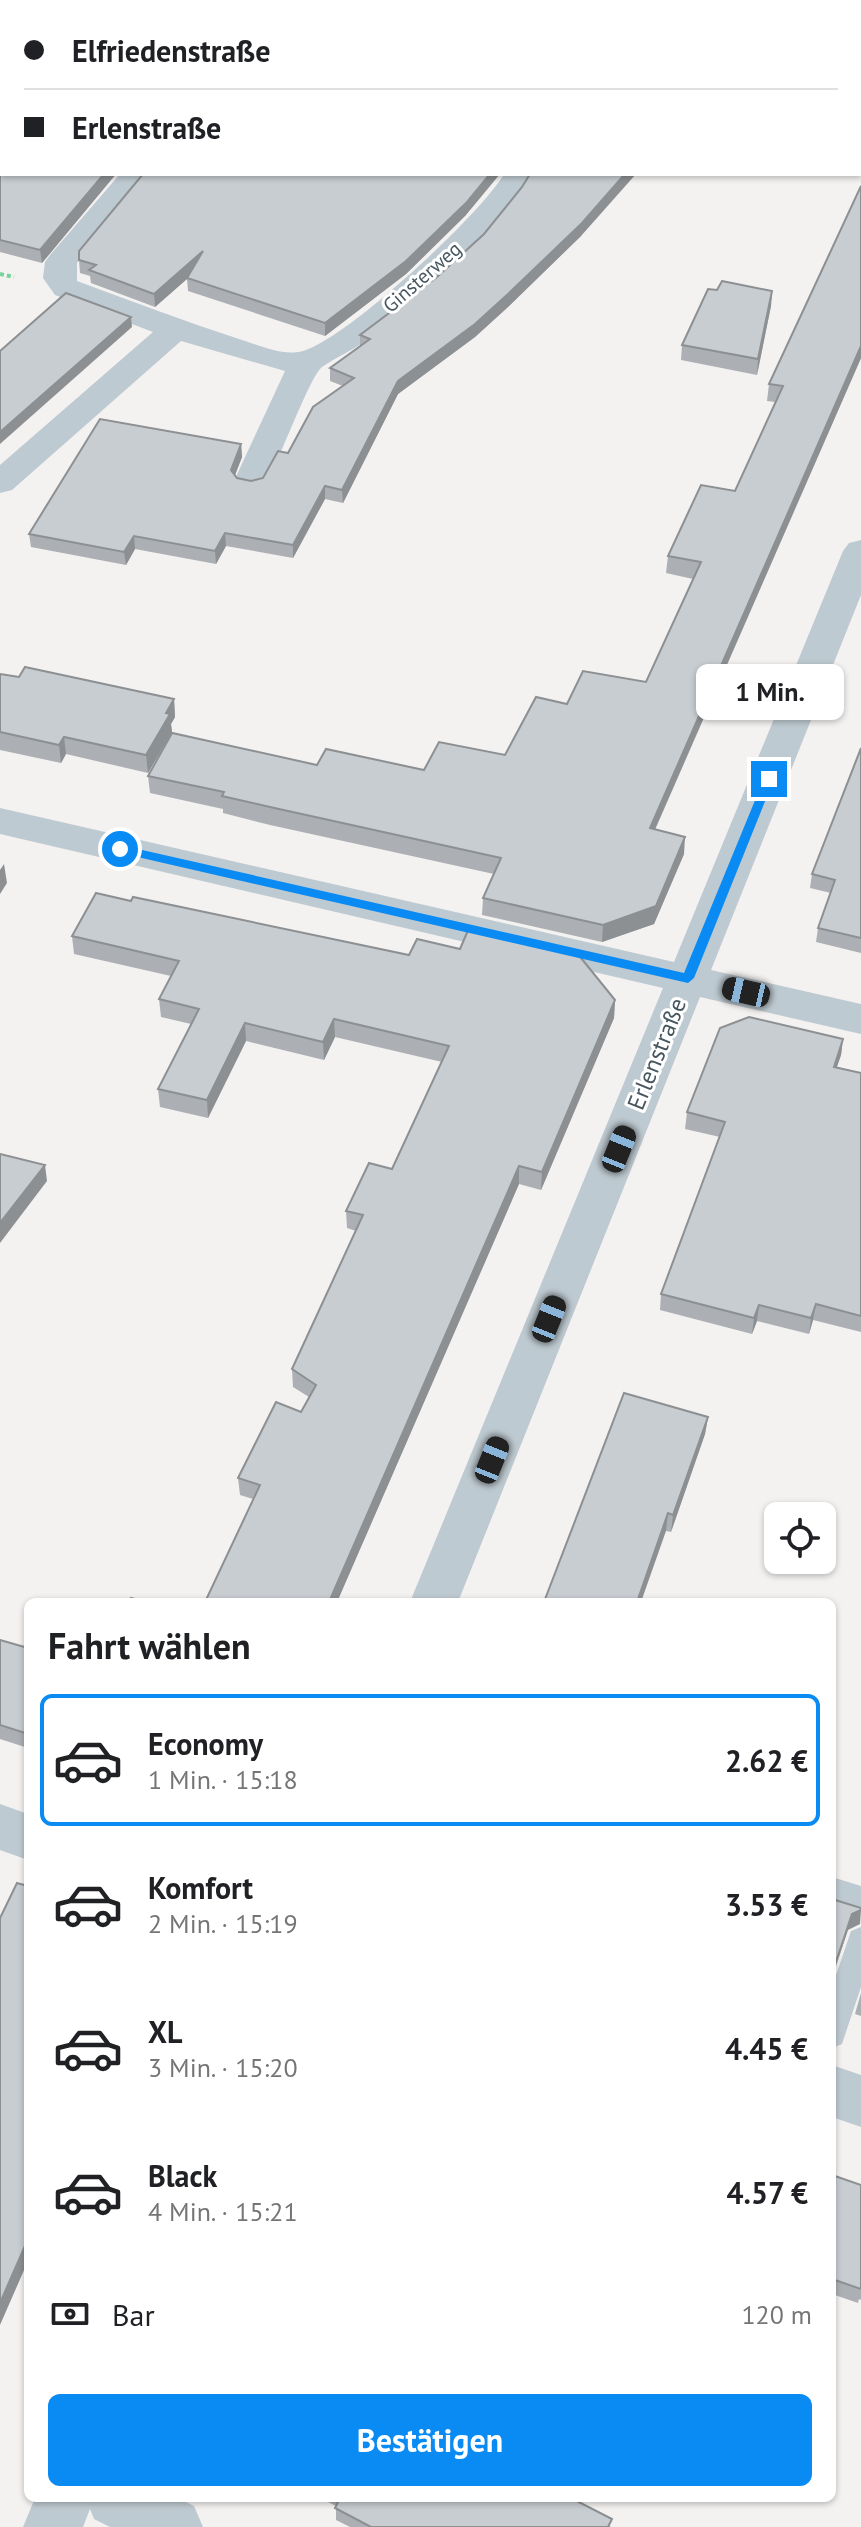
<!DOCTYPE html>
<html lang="de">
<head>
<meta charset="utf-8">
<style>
	:root { --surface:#fff; --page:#f2f2f2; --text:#202124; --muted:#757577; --line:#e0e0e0; --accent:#0a8bf4 }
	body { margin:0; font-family:"PT Sans",sans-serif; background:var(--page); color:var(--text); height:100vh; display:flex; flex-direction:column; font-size:30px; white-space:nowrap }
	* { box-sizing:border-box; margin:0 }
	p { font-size:26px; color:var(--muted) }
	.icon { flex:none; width:44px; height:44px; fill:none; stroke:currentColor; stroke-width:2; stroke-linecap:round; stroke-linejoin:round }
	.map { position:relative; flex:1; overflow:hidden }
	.side { position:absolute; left:24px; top:1598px; width:812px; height:904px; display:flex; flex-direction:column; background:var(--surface); border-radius:12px; box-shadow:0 2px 6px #0004 }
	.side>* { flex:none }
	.guide { position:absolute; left:0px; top:0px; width:862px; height:176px; box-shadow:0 2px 6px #0004; display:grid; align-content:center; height:176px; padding:0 24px; background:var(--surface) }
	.controls { position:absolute; left:764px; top:1502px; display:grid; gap:16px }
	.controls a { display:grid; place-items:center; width:72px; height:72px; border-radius:12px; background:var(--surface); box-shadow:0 2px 6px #0004; font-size:40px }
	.end { position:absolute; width:36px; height:36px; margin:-18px; border:10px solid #0a8bf4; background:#fff; box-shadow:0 0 0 4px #fff }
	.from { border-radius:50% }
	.bubble { position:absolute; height:56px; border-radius:12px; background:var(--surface); box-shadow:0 2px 6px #0004; font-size:26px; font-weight:800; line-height:56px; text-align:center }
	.car { position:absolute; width:24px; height:48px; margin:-24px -12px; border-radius:10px; box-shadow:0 0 6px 2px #0007; background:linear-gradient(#222 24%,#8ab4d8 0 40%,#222 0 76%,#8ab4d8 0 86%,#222 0) }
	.guide b { display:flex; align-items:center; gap:28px; height:76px; font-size:30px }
	.guide b+b { border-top:2px solid var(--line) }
	.guide i { width:20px; height:20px; background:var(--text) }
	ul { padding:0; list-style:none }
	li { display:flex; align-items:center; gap:24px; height:132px; margin:0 16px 12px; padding:0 8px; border:4px solid transparent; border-radius:12px }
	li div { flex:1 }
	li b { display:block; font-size:30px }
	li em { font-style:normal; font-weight:800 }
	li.current { border-color:var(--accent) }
	li>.icon { width:72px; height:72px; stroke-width:1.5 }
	h2 { padding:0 24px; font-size:36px; line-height:96px }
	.pay { display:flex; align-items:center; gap:20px; height:88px; padding:0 24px; font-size:30px }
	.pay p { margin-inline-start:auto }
	.cta { display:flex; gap:16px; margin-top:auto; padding:16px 24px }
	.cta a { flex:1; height:92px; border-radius:12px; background:var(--accent); color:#fff; font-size:32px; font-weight:800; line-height:92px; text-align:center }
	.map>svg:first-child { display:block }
</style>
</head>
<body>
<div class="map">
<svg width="861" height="2527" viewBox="0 0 861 2527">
	<rect width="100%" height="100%" fill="#f4f1f1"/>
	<path fill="#bdf3cc" d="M0,0H732L2,2L0,120Z"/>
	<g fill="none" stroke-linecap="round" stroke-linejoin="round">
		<g stroke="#72d599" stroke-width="4" stroke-dasharray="4 3" stroke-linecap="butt">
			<path d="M522,0L575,2"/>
			<path d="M764,0L775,2"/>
			<path d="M0,274L14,277"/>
		</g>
		<g fill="#becad1" fill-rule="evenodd">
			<path d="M832,1877L861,1886V1912L832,1903Z"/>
			<path d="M861,1927V1987L842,2044L832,2048V1987L851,1931Z"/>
		</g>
		<g fill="#becad1" fill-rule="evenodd">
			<path d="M120,174H151L77,263V281C131,301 184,321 239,339C256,344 279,355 298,352C338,348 483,212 504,174H534C501,238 423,301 364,342C351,351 335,358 322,367C309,377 278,466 263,488L251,491L239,488L234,481L285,371L181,341L12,490L0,493V465L153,332L55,295L43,278L45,262L50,255Z"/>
			<path d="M861,540V595L711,970L861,1004V1034L700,997L458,1602H410L663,988L0,834V808L674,962L843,551L849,543Z"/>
			<path d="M0,1804L28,1814V1860L0,1850Z"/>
			<path d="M832,2065L861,2075V2127L832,2117Z"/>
			<path d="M35,2498H178L194,2506L203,2527H110L94,2519L90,2509L83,2527H23Z"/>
		</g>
	</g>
	<g fill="#acb0b4">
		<path d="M0,161L116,174L42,263L0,252Z"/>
		<path d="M861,186V358L655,830L684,854L654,924L602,942L482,915L483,898L494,874L270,825L223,813V809L150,793L148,776L317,765L424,770L505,755L567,704L646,682L693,579L666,573L668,556L735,491L775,402L767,401L769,384Z"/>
		<path d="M522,187L581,236L508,307L475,337L398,394L343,503L325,499L293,558L226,546L216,564L135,549L126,565L31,547L29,534L241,444L242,457L235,475L237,478L251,481L263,478L288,453L343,386L330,381V368L360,346V335L437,277L484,234Z"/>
		<path d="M466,215L406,274L325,336L188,291L187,279L155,307L91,283L90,276L80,273L79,260Z"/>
		<path d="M717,290L772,291L771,306L757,375L681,360L682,345Z"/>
		<path d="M0,674L19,677L174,699L175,717L171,724L172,732L148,773L66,754L61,763L0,750Z"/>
		<path d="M861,748V953L816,942L818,928L831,893L810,888L812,874Z"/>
		<path d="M131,901L615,1000L614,1018L541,1190L519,1184L337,1602H205L253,1499L240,1495L238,1478L301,1412L309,1397L293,1387L292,1369L356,1231L347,1228L346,1211L392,1169L442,1062L335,1037L324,1060L246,1041L208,1118L160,1107L158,1089L191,1024L161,1017L159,999L171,976L74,954L72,936Z"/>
		<path d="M843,1039L841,1055L837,1067L861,1073V1332L813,1320L809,1334L757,1321L752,1334L660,1310L661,1294L720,1137L685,1129L687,1112Z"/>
		<path d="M708,1417L705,1434L671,1532L666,1531L544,1602Z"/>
		<path d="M0,1640L28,1648V1748L0,1739Z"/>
		<path d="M861,1993V2016L855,2014Z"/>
		<path d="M832,2175L861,2185V2300L859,2299L858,2303L832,2294Z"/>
		<path d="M320,2498H571L611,2527H350L336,2520V2506Z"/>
	</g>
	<g fill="#8c9092">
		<path d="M104,174H116L42,263L40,250Z"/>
		<path d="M490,174H500L466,215L406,274L325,336V323Z"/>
		<path d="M625,174H636L581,236L508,307L475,337L398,394L343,503L342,490L398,381Z"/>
		<path d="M203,251L204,264L155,307L154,294Z"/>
		<path d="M772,291L771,306L757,375L758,359Z"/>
		<path d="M131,317L132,327L0,444V432Z"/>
		<path d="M861,346V358L648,845L650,828Z"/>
		<path d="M241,444L242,457L232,483L231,470Z"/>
		<path d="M325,486V499L293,558V545Z"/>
		<path d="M225,533L226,546L216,564L215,551Z"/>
		<path d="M134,536L135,549L126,565L124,552Z"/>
		<path d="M174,699L175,717L171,724L172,732L148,773L146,755L166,713Z"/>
		<path d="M64,737L66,754L61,763L59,745Z"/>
		<path d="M685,837L684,854L654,924L602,942L603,925Z"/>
		<path d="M4,864L7,883L0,894V870Z"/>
		<path d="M615,1000L614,1018L541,1190L542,1172Z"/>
		<path d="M334,1019L335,1037L324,1060L323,1042Z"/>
		<path d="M245,1023L246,1041L208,1118L207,1100Z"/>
		<path d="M843,1039L841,1055L831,1083L834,1067Z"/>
		<path d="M45,1165L47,1181L0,1243V1223Z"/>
		<path d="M519,1166V1184L337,1602H329Z"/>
		<path d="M816,1304L813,1320L809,1334L811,1318Z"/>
		<path d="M759,1305L757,1321L752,1334L754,1318Z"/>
		<path d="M708,1417L705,1434L671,1532L673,1515Z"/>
		<path d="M668,1513L666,1531L641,1602H637Z"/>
		<path d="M861,1910L860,1924L848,1930L832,1978L852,1914Z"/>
		<path d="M28,2239V2261L0,2325V2303Z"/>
	</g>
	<g fill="#c8cdd1" stroke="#8c9092" stroke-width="2">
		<path d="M2,159V174H104L40,250L0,240V161Z"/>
		<path d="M143,174H490L467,202L406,261L325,323L187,278L203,251L154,294L89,270L96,265L79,260V251Z"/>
		<path d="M530,174H625L582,223L508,294L475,324L398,381L342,490L325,486L293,545L225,533L215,551L134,536L124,552L29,534L100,419L241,444L231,470L237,478L251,481L263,478L278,451L288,453L313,407L354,378L330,368L370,339L360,335L437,277L484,234L522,187Z"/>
		<path d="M861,186V346L650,828L685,837L656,906L603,925L483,898L501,858L270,807L222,796L224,792L148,776L172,733L317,765L326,749L424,770L439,742L505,755L536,697L567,704L583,671L646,682L701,562L668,556L701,485L735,491L783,386L769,384Z"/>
		<path d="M722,281L772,291L758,359L682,345L708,289L717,290Z"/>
		<path d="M66,293L131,317L0,432V351Z"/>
		<path d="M25,667L174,699L166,713L170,714L146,755L64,737L59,745L0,732V674L19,677Z"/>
		<path d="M861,748V938L818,928L835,880L812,874Z"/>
		<path d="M96,893L131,901L133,897L409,955L417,939L460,949L469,928L577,953L615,1000L542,1172L519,1166L329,1602H205L260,1485L238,1478L276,1402L301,1412L316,1385L292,1369L363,1215L346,1211L369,1163L392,1169L449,1046L334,1019L323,1042L245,1023L207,1100L158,1089L199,1009L159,999L179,961L72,936Z"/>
		<path d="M749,1017L843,1039L834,1067L861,1073V1316L816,1304L811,1318L759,1305L754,1318L661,1294L725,1122L687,1112L720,1028Z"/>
		<path d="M0,1154L45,1165L0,1223Z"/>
		<path d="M624,1393L708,1417L673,1515L668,1513L637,1602H544Z"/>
		<path d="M131,1598L147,1602H129Z"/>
		<path d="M0,1640L28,1648V1734L0,1725Z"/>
		<path d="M17,1883L28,1886V2239L0,2303V1918Z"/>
		<path d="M832,1899L861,1908V1910L852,1914L833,1971V1990Z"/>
		<path d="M832,2175L861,2185V2289L832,2279Z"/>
		<path d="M340,2498H571L612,2519L608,2527H371L335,2508Z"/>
	</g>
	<path fill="#0a8bf4" d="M765,776L774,779L694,978L688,983L120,853L114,849L120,845L684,973Z"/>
	<g text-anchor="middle" stroke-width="6" stroke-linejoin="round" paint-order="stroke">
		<g font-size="20" fill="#475760" stroke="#fff">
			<text transform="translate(422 277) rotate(-41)" y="7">Ginsterweg</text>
		</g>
		<g font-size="24" fill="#475760" stroke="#fff">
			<text transform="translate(657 1054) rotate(-68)" y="8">Erlenstraße</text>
		</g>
	</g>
</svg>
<div class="controls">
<a><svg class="icon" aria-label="locate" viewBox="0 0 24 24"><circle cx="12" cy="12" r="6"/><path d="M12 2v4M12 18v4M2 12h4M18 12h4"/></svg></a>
</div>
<i class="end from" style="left:120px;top:849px"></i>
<i class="end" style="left:769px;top:779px"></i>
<div class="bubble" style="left:696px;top:664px;width:148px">1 Min.</div>
<i class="car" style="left:746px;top:992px;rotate:283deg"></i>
<i class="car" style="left:619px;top:1149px;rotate:22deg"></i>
<i class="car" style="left:549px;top:1319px;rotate:22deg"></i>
<i class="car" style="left:492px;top:1460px;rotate:22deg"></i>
<div class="guide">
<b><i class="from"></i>Elfriedenstraße</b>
<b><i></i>Erlenstraße</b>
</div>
<section class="side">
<h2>Fahrt wählen</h2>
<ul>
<li class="current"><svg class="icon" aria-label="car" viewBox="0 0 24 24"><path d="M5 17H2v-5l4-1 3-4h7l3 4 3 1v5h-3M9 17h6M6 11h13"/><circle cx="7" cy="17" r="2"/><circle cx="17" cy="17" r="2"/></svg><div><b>Economy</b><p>1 Min. · 15:18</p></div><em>2.62 €</em></li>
<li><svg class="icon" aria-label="car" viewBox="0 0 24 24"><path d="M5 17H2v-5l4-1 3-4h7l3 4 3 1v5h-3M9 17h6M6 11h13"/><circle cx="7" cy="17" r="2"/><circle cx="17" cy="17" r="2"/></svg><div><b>Komfort</b><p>2 Min. · 15:19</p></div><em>3.53 €</em></li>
<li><svg class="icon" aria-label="car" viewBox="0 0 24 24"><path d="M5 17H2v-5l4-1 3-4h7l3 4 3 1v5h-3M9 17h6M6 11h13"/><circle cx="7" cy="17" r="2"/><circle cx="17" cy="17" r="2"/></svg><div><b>XL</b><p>3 Min. · 15:20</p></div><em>4.45 €</em></li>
<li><svg class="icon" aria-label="car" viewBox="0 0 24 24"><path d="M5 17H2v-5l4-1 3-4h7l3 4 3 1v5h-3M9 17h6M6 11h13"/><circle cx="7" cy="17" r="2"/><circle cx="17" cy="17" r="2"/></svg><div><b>Black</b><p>4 Min. · 15:21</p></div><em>4.57 €</em></li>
</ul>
<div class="pay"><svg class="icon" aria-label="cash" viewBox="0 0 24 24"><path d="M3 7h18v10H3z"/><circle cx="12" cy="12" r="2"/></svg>Bar<p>120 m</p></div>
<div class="cta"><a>Bestätigen</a></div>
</section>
</div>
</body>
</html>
